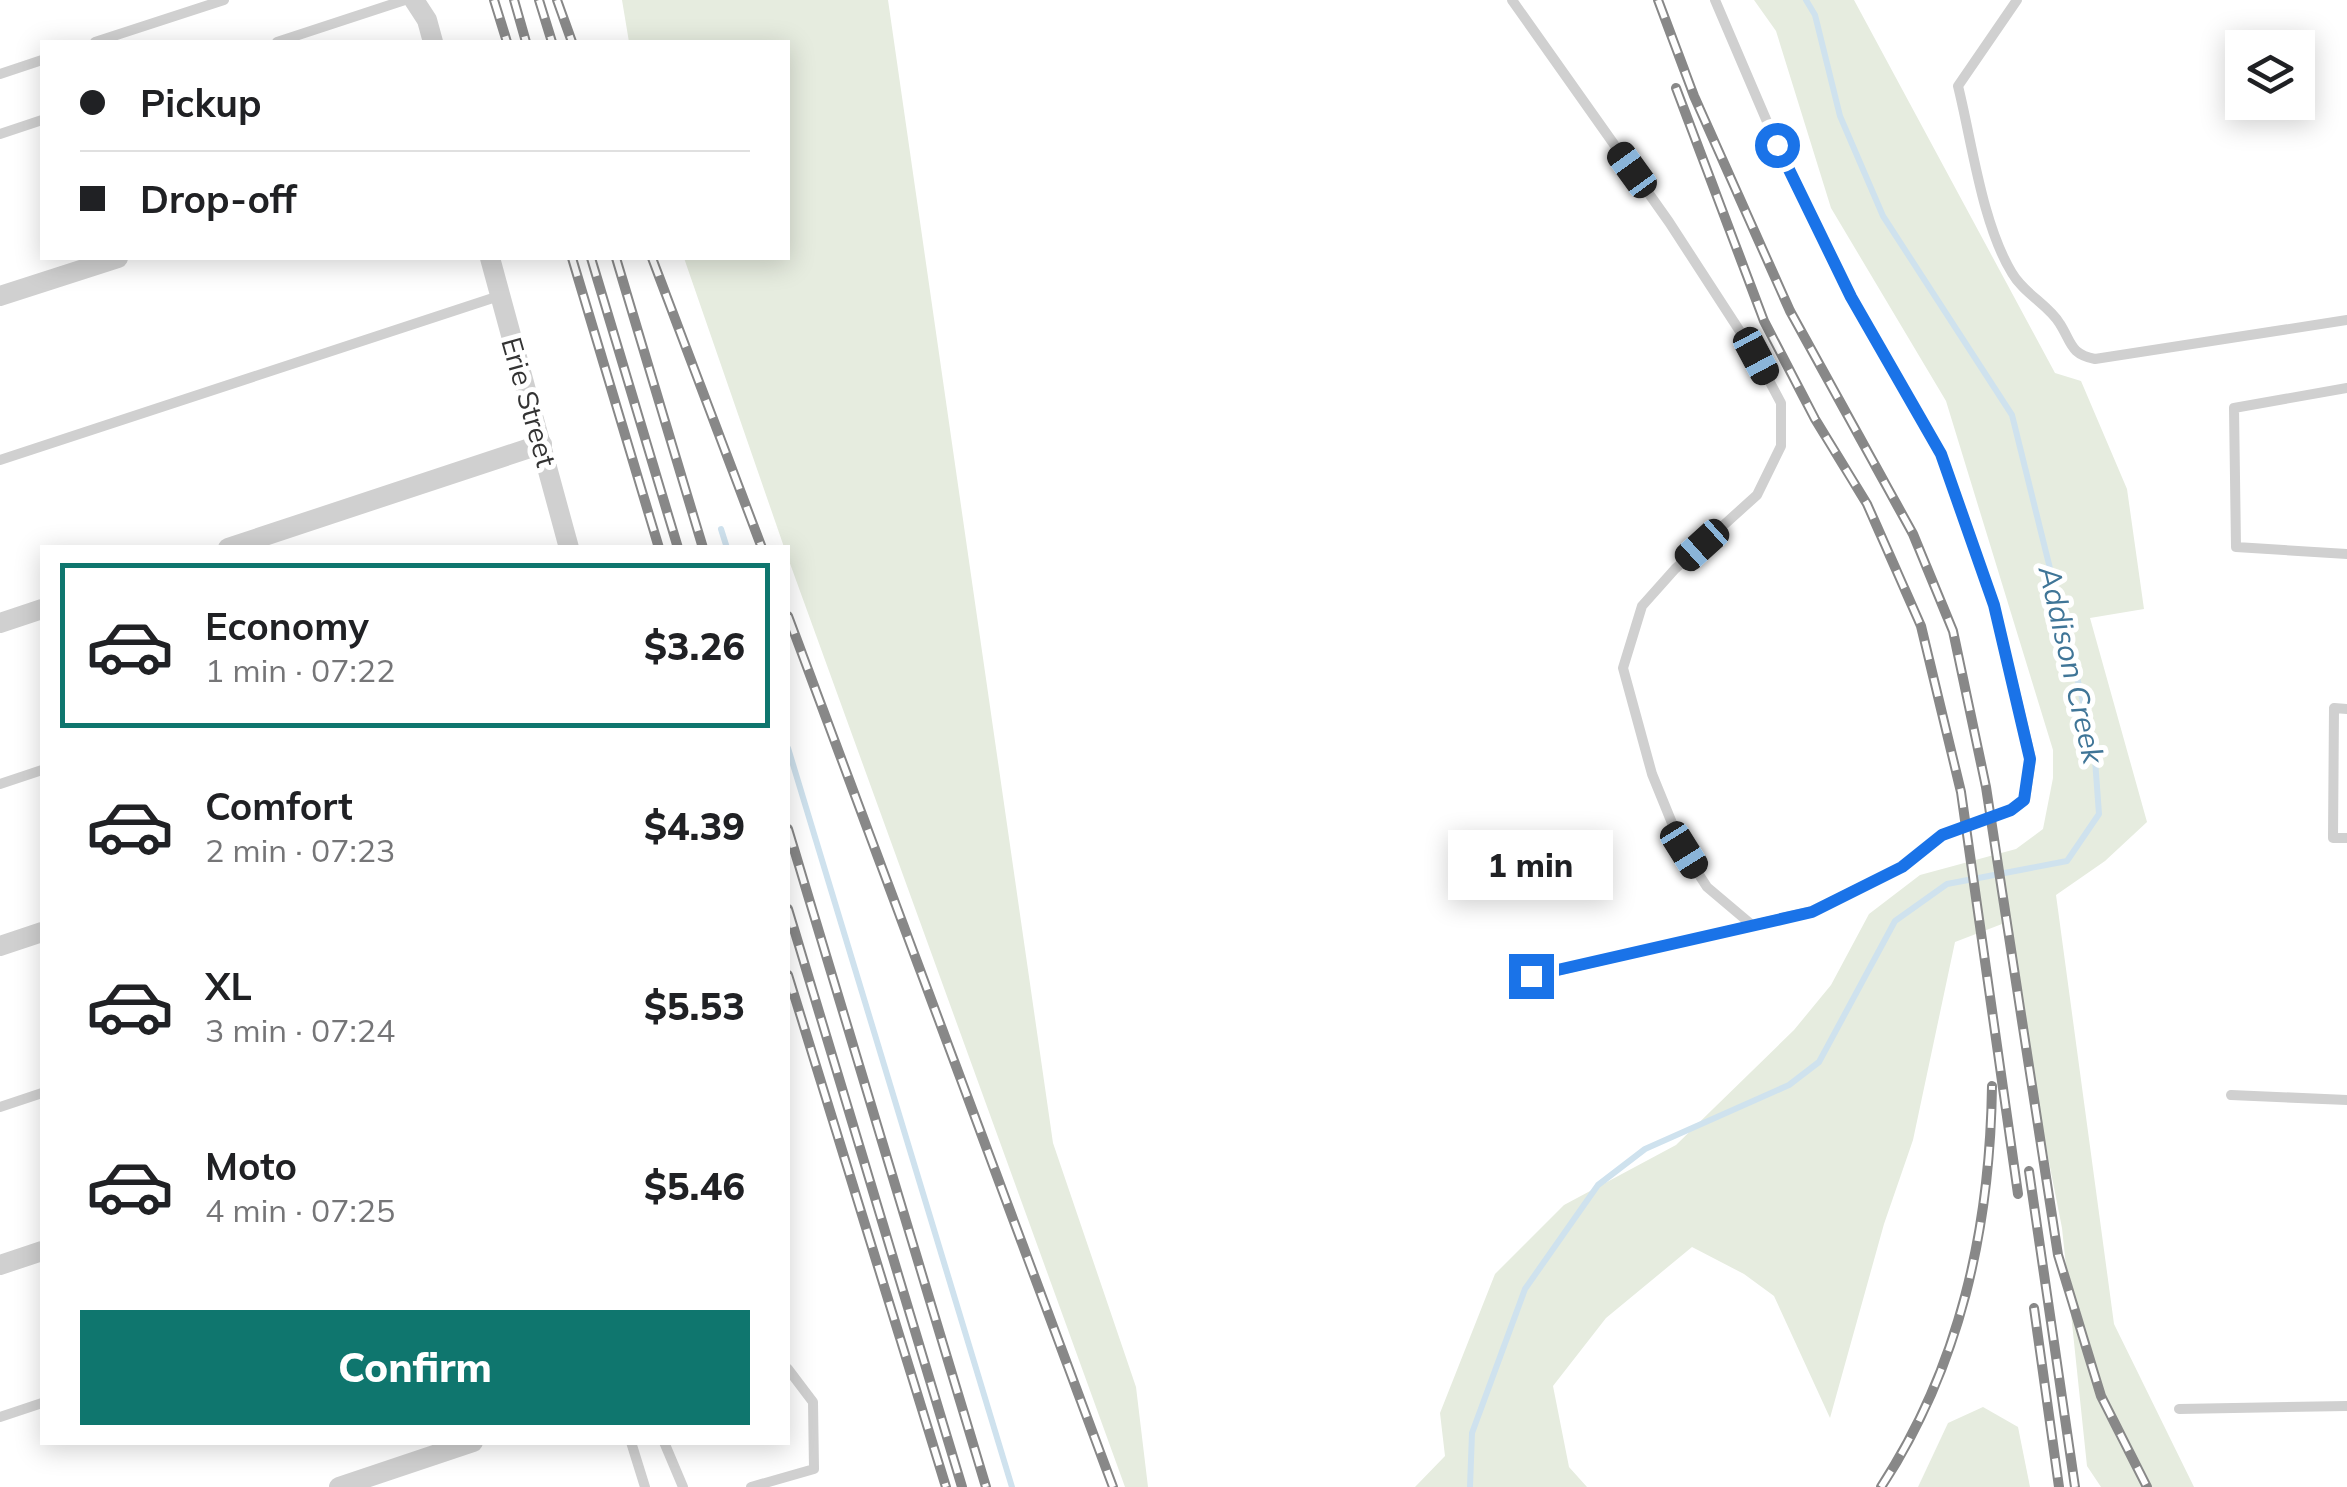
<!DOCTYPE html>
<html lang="en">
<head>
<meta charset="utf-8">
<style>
	:root { --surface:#fff; --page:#f2f2f2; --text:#202124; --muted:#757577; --line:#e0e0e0; --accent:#0f766e }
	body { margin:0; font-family:Mulish,sans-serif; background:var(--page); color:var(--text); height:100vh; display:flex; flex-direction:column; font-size:38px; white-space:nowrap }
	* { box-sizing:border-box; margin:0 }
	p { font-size:32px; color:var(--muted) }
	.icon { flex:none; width:55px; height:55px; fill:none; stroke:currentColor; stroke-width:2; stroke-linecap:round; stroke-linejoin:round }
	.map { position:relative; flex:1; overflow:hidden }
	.panel { position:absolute; left:40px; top:545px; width:750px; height:900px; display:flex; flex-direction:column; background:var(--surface); border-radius:0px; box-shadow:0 5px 25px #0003 }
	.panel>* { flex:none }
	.guide { position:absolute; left:40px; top:40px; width:750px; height:220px; border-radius:0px; box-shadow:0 5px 25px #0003; display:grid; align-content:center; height:220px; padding:0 40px; background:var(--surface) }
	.controls { position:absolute; left:2225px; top:30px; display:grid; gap:20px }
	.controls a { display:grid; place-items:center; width:90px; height:90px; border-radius:0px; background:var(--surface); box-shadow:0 5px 25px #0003; font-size:50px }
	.end { position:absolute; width:45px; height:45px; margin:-22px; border:12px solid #1a73e8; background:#fff; box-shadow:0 0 0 5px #fff }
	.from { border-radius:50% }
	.bubble { position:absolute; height:70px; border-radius:0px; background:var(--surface); box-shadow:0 5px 25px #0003; font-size:32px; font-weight:800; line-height:70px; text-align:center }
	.car { position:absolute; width:30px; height:60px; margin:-30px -15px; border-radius:12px; box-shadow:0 0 8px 2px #0007; background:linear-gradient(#222 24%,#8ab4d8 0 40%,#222 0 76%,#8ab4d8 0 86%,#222 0) }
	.guide b { display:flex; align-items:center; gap:35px; height:95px; font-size:38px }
	.guide b+b { border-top:2px solid var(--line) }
	.guide i { width:25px; height:25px; background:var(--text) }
	ul { padding:18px 0 0; list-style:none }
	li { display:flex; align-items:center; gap:30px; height:165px; margin:0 20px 15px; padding:0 20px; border:5px solid transparent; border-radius:0px }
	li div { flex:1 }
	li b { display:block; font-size:38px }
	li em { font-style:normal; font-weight:800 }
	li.selected { border-color:var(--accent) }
	li>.icon { width:90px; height:90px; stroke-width:1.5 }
	.primary-button { display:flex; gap:20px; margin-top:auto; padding:20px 40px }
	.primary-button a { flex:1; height:115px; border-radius:0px; background:var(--accent); color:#fff; font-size:40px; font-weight:800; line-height:115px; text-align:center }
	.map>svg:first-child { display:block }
</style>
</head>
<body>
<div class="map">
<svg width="2347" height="1487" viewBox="0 0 2347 1487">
	<rect width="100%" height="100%" fill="#fff"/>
	<g fill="#e6ecdf">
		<path d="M622,0H888L1053,1143L1136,1387L1148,1487H1125L788,558V548L784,547L684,258H788V42H629Z"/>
		<path d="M1754,0H1854L2055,373L2081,381L2127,489L2144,609L2090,618L2147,822L2105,861L2056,895L2114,1324L2194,1487H2101L2087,1466L2062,1228L2002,924L1955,942L1913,1140L1884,1224L1830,1418L1774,1296L1744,1274L1692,1247L1606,1318L1553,1386L1569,1467L1587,1487H1415L1445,1456L1440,1413L1495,1274L1564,1205L1676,1145L1794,1030L1831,985L1869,914L1920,875L2016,849L2043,829L2053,778V750L1946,401L1831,208L1776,31Z"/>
		<path d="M1983,1407L2018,1427L2030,1487H1918L1948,1423Z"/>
	</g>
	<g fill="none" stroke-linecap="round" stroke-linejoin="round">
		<g stroke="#cfe2ee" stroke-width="6">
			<path d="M721,529L727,548"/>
			<path d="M788,748L1012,1487"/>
			<path d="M1470,1487L1472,1433L1525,1289L1598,1185L1645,1149L1789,1085L1819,1062L1895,921L1947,884L2067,861L2099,814L2094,746L2012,415L1883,216L1840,116L1815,15L1806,0"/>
		</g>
		<g stroke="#d0d0d0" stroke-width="10">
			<path d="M1512,0L1669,222L1756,356L1781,403V446L1757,495L1675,569L1642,606L1623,668L1652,774L1683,850L1707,887L1752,925"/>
			<path d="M2017,0L1958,86C1972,142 1982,224 2012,273C2024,294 2049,305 2060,324C2072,343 2070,354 2095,359L2347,320"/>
			<path d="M95,42L224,0"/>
			<path d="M277,42L405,0"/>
			<path d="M0,74L42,60"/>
			<path d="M0,134L42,120"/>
			<path d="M2347,388L2234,408L2236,547L2347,554"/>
			<path d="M0,460L499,296"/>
			<path d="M2347,709L2334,708L2333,838H2347"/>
			<path d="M0,784L42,770"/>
			<path d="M1531,977L1812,911L1902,867L1941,835L2011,810L2025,800L2031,759L1994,605L1941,454L1851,297L1777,145L1715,0"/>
			<path d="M2231,1095L2347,1100"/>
			<path d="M0,1107L42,1093"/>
			<path d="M2179,1409L2347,1406"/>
			<path d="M0,1417L42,1403"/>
			<path d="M631,1442L645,1487"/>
			<path d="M664,1442L683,1487"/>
			<path d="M751,1487L814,1469L813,1402L788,1369"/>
		</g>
		<g stroke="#d0d0d0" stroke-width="20">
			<path d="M414,0L427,20L433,42"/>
			<path d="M490,258L569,548"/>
			<path d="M0,296L118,258"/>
			<path d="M228,548L542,444"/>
			<path d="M0,623L42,609"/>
			<path d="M0,946L42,932"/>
			<path d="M0,1265L42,1251"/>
			<path d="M339,1487L473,1442"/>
		</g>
		<defs>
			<g id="rail">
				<path d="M494,0L507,42"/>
				<path d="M514,0L526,42"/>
				<path d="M539,0L552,42"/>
				<path d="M557,0L572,42"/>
				<path d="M1658,0L1694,96L1790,311L1913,534L1953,631L1986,787L2058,1255L2101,1396L2147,1487"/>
				<path d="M1676,88L1764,321L1815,419L1867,504L1921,626L1961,792L2018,1194"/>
				<path d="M572,258L659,548"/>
				<path d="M591,258L678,548"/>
				<path d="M616,258L703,548"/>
				<path d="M652,258L762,548"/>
				<path d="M788,616L1113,1487"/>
				<path d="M788,829L986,1487"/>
				<path d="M788,909L962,1487"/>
				<path d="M788,975L946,1487"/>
				<path d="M2029,1171L2075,1487"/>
				<path d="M2034,1308L2059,1487"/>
				<path d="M1881,1487C1960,1366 1990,1230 1992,1086"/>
			</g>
		</defs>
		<use href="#rail" stroke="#888" stroke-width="10"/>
		<use href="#rail" stroke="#fff" stroke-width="6" stroke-dasharray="19" stroke-linecap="butt"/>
	</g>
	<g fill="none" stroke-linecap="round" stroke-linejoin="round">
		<path stroke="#1a73e8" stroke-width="12" d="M1531,976L1812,912L1902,867L1942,835L2011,810L2024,800L2030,759L1994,605L1941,454L1851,297L1777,145"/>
	</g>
	<g text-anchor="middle" stroke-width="10" stroke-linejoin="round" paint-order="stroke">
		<g font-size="28" fill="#333" stroke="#fff">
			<text transform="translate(529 402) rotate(74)" y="10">Erie Street</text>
		</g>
		<g font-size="30" font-style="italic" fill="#3f7597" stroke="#fff">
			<text transform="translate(2071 665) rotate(77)" y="10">Addison Creek</text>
		</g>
	</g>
</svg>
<div class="controls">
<a><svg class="icon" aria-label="layers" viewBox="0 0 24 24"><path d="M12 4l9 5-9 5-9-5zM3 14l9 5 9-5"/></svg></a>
</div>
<i class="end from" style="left:1777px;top:145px"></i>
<i class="end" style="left:1531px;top:976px"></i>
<div class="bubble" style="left:1448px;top:830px;width:165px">1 min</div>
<i class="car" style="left:1632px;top:170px;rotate:324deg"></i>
<i class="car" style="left:1756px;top:356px;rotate:152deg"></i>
<i class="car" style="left:1702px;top:545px;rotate:228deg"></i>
<i class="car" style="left:1684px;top:850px;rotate:148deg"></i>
<div class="guide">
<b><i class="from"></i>Pickup</b>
<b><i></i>Drop-off</b>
</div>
<section class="panel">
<ul>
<li class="selected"><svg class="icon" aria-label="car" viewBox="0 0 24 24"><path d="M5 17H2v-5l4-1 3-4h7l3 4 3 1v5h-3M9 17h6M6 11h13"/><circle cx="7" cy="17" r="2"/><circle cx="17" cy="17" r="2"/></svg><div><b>Economy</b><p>1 min · 07:22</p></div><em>$3.26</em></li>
<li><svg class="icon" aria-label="car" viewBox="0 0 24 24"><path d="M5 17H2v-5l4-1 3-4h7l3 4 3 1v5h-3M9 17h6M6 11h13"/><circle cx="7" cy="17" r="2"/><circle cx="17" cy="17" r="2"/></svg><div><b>Comfort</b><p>2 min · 07:23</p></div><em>$4.39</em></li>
<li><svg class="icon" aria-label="car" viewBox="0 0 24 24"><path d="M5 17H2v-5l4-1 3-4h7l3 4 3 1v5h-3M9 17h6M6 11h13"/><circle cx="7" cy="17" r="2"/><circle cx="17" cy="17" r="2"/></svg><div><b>XL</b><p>3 min · 07:24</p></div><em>$5.53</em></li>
<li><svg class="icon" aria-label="car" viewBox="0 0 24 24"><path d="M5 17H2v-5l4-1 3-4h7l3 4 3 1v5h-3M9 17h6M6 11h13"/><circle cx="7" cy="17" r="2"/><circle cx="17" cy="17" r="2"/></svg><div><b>Moto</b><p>4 min · 07:25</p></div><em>$5.46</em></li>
</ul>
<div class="primary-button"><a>Confirm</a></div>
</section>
</div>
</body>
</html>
